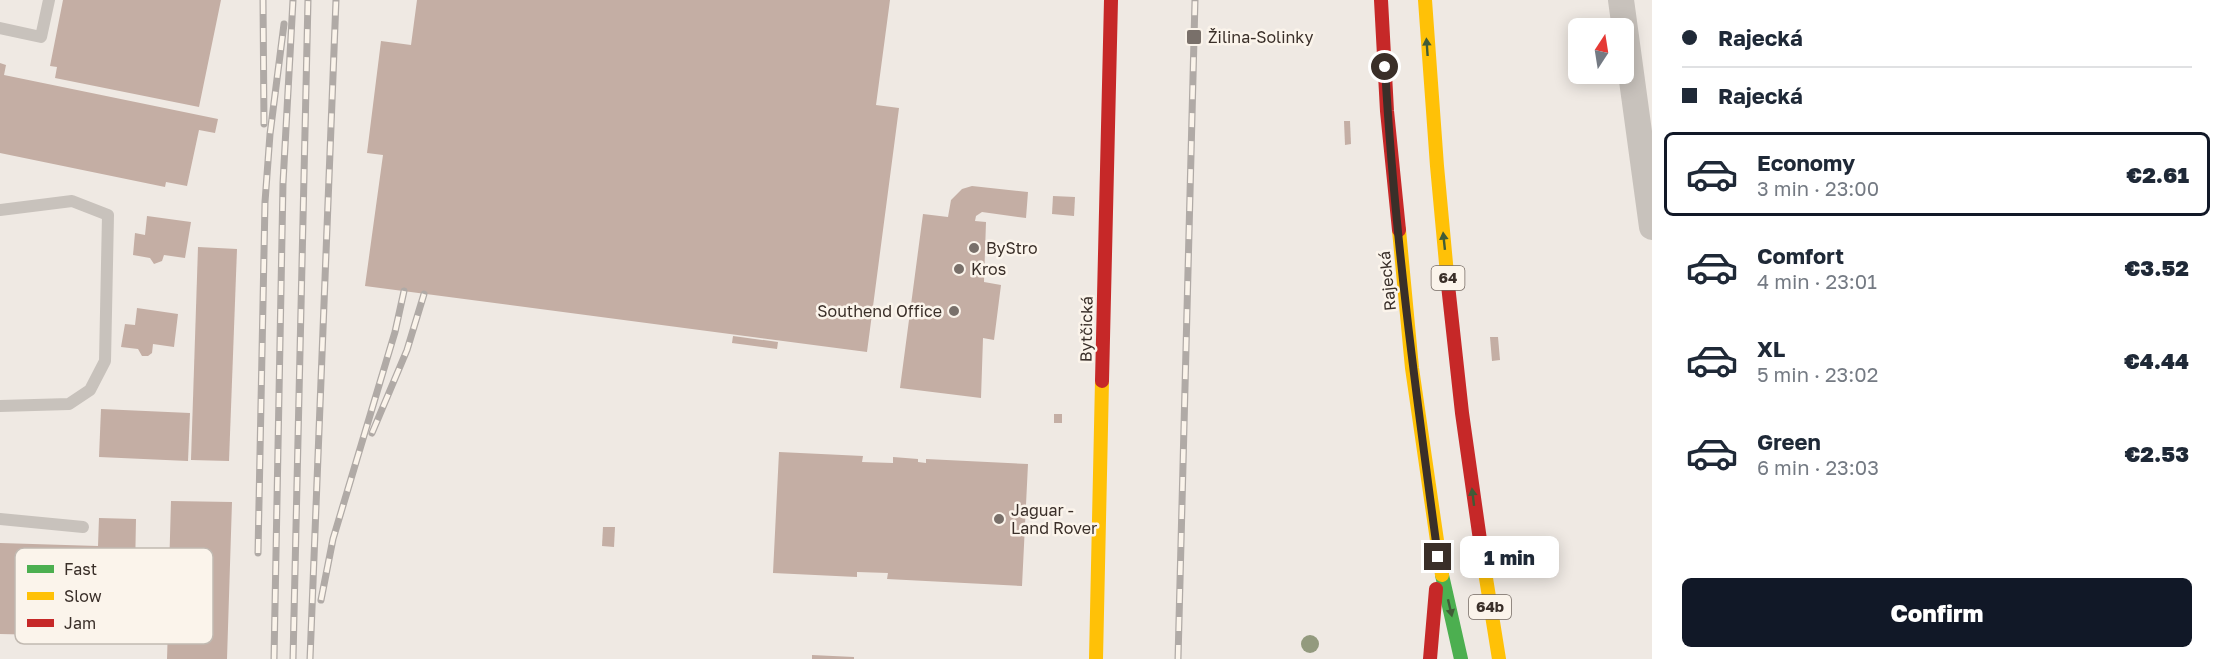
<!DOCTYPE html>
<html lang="en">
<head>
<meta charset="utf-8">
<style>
	:root { --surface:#fff; --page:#f6f6f7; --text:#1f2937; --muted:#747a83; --line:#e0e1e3; --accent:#111827 }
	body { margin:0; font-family:"Golos Text",sans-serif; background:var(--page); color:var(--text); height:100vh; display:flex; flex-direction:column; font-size:22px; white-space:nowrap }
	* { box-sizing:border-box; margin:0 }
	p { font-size:20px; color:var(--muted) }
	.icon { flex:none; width:33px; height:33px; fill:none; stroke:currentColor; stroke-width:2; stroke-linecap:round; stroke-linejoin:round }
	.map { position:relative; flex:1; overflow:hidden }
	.drawer { display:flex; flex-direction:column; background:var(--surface); width:570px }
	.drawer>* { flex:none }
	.guide { display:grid; align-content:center; height:132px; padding:0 30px; background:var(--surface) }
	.needle { width:39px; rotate:12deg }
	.fabs { position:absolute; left:1568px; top:18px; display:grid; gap:12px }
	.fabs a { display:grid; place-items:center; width:66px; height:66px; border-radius:9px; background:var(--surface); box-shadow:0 3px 15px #0003; font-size:30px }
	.end { position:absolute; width:27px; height:27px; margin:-14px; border:8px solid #3a2f29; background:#fff; box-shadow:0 0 0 3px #fff }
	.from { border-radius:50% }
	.bubble { position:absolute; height:42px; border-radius:9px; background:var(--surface); box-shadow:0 3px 15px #0003; font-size:20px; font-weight:800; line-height:42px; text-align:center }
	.guide b { display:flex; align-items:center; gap:21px; height:57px; font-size:22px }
	.guide b+b { border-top:2px solid var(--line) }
	.guide i { width:15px; height:15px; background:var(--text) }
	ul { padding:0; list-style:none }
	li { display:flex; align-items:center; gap:18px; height:84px; margin:0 12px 9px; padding:0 18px; border:3px solid transparent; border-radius:9px }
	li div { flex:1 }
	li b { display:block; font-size:22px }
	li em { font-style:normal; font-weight:800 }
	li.selected { border-color:var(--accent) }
	li>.icon { width:54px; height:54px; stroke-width:1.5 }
	.action { display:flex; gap:12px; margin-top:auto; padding:12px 30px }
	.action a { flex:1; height:69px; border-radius:9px; background:var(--accent); color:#fff; font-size:24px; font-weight:800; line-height:69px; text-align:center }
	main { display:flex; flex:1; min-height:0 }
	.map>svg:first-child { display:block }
</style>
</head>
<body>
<main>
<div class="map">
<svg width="1652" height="659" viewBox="0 0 1652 659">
	<rect width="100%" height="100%" fill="#efe9e3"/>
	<g fill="#c4aea4">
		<path d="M63,0H221L199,107L55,78L57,67L50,66Z"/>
		<path d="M417,0H890L876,105L899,108L867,352L365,286L383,155L367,153L381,41L411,45Z"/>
		<path d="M0,63L6,65L4,75L218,119L215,133L199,130L187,186L166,182L165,187L0,153Z"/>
		<path d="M1344,121H1350L1351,144L1345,145Z"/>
		<path d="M972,186L1028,192L1026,218L982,212L976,216L975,221L986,222L984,282L1001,285L994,340L983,338L981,398L900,388L923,214L948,217L951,200L962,189Z"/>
		<path d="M1053,196L1075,197L1074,216L1052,214Z"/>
		<path d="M147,216L191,222L185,258L164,255L162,261L154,264L150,258L133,255L135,233L145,235Z"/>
		<path d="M198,247L237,249L229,461L191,460Z"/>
		<path d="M137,308L178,314L174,347L153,344L152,353L148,356H142L138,349L121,347L125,324L135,325Z"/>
		<path d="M733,336L778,342L777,349L732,343Z"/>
		<path d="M1490,337H1498L1500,360L1492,361Z"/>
		<path d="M101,409L190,413L188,461L99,457Z"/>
		<rect x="1054" y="414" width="8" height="9"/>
		<path d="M779,452L863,456L862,462L893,463V457L918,459V462L926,463V459L1028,464L1022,586L887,579L888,573L857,572V577L773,573Z"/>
		<path d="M171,501L232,502L227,659H167L169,594H135L133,637L0,634V543L98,546L99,518L136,519L135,571L169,572Z"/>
		<path d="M603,527H615L614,547L602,546Z"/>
		<path d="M812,655L854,657V659H812Z"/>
	</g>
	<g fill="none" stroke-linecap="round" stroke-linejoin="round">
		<g stroke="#c8c2bc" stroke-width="12">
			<path d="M0,28L41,37L49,0"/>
			<path d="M0,210L72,201L108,215L105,361L90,390L69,404L0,406"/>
			<path d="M0,519L83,527"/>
		</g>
		<path stroke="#c8c2bc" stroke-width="26" d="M1621,0L1652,227"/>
		<path stroke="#4caf50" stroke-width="14" d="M1442,575L1461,659"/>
		<g stroke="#ffc107" stroke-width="14">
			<path d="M1425,0L1437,166L1448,285"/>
			<path d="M1399,230L1412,368L1442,575"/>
			<path d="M1481,547L1499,659"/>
			<path d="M1096,659L1102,381"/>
		</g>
		<g stroke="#c62828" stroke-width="14">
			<path d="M1381,0L1387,111L1399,230"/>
			<path d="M1448,285L1462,413L1481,547"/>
			<path d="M1102,381L1111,0"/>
			<path d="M1430,659L1436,589"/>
		</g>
		<defs>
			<g id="rail">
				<path d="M263,0L264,124"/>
				<path d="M372,433L407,350L424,294"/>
				<path d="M258,553L265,202L270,134L284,24"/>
				<path d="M321,600L333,539L395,332L404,291"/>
				<path d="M274,659L283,183L293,0"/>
				<path d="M293,659L308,0"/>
				<path d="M310,659L336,0"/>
				<path d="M1178,659L1195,0"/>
			</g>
		</defs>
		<use href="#rail" stroke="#b0aaa6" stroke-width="7"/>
		<use href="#rail" stroke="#fbf4eb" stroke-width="4.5" stroke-dasharray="14" stroke-linecap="butt"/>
	</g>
	<circle fill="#939a7e" cx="1310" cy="644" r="9"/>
	<defs><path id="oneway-solid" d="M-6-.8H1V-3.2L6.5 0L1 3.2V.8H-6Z" transform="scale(1.5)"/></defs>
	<g fill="#405c37">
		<use href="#oneway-solid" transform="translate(1427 47) rotate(-94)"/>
		<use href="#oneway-solid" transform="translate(1444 241) rotate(-96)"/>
		<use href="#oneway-solid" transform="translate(1473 497) rotate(-97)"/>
		<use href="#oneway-solid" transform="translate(1450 608) rotate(77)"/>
	</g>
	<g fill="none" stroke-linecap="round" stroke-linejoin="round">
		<path stroke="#3a2f29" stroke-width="8" d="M1385,67C1394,231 1416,394 1438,557"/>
	</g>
	<g fill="#79706a" stroke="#fbf4eb" stroke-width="2">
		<rect x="1186" y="29" width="16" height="16" rx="3"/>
		<circle cx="974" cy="248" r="6"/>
		<circle cx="959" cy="269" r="6"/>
		<circle cx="954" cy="311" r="6"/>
		<circle cx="999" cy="519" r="6"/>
	</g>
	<g text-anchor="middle" stroke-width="5" stroke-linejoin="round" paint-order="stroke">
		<g fill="#fbf4eb" stroke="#746a63" stroke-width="1.5">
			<rect x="1431.5" y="266" width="33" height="24" rx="4.5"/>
			<rect x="1469" y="595" width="42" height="24" rx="4.5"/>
		</g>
		<g font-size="15" font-weight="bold" fill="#3a2f29">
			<text x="1448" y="283">64</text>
			<text x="1490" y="612">64b</text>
		</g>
		<g font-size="16" fill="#3a2f29" stroke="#fbf4eb" text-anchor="start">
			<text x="1208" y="43">Žilina-Solinky</text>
			<text x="986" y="254">ByStro</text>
			<text x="971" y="275">Kros</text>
			<text x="942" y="317" text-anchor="end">Southend Office</text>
			<text x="1011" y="516">Jaguar -<tspan x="1011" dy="18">Land Rover</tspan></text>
		</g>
		<g font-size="16" fill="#3a2f29" stroke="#fbf4eb">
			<text transform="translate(1387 281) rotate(-96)" y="6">Rajecká</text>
			<text transform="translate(1086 329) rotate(-89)" y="6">Bytčická</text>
		</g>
	</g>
	<rect x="15" y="548" width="198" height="96" rx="9" fill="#fbf4eb" stroke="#c1b9b1" stroke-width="1.5"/>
	<rect x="27" y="565" width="27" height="8" fill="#4caf50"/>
	<rect x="27" y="592" width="27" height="8" fill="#ffc107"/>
	<rect x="27" y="619" width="27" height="8" fill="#c62828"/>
	<g font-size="16" fill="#3a2f29">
		<text x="64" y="575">Fast</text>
		<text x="64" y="602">Slow</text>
		<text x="64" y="629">Jam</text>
	</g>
</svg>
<div class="fabs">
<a><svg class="needle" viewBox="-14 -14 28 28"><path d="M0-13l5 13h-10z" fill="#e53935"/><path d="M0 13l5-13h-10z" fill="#747a83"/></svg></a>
</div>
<i class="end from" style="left:1385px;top:67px"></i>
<i class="end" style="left:1438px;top:557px"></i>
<div class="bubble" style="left:1460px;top:536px;width:99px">1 min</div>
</div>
<section class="drawer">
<div class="guide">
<b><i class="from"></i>Rajecká</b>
<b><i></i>Rajecká</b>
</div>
<ul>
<li class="selected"><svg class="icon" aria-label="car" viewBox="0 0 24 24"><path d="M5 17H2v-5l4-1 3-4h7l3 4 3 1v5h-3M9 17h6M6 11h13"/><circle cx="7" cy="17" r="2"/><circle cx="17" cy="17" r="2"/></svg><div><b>Economy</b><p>3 min · 23:00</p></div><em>€2.61</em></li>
<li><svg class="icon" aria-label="car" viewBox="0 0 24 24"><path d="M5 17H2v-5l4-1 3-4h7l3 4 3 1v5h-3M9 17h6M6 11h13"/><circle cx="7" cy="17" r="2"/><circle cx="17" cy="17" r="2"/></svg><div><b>Comfort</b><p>4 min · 23:01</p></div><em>€3.52</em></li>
<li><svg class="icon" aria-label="car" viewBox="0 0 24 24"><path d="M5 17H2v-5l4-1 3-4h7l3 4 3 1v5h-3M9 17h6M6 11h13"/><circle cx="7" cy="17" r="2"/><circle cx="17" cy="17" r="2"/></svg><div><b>XL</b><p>5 min · 23:02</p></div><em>€4.44</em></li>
<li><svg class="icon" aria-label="car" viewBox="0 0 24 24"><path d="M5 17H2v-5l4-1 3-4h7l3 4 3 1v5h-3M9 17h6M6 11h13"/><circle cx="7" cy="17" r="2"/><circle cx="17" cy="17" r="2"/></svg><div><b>Green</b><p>6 min · 23:03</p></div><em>€2.53</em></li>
</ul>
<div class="action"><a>Confirm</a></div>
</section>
</main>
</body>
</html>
